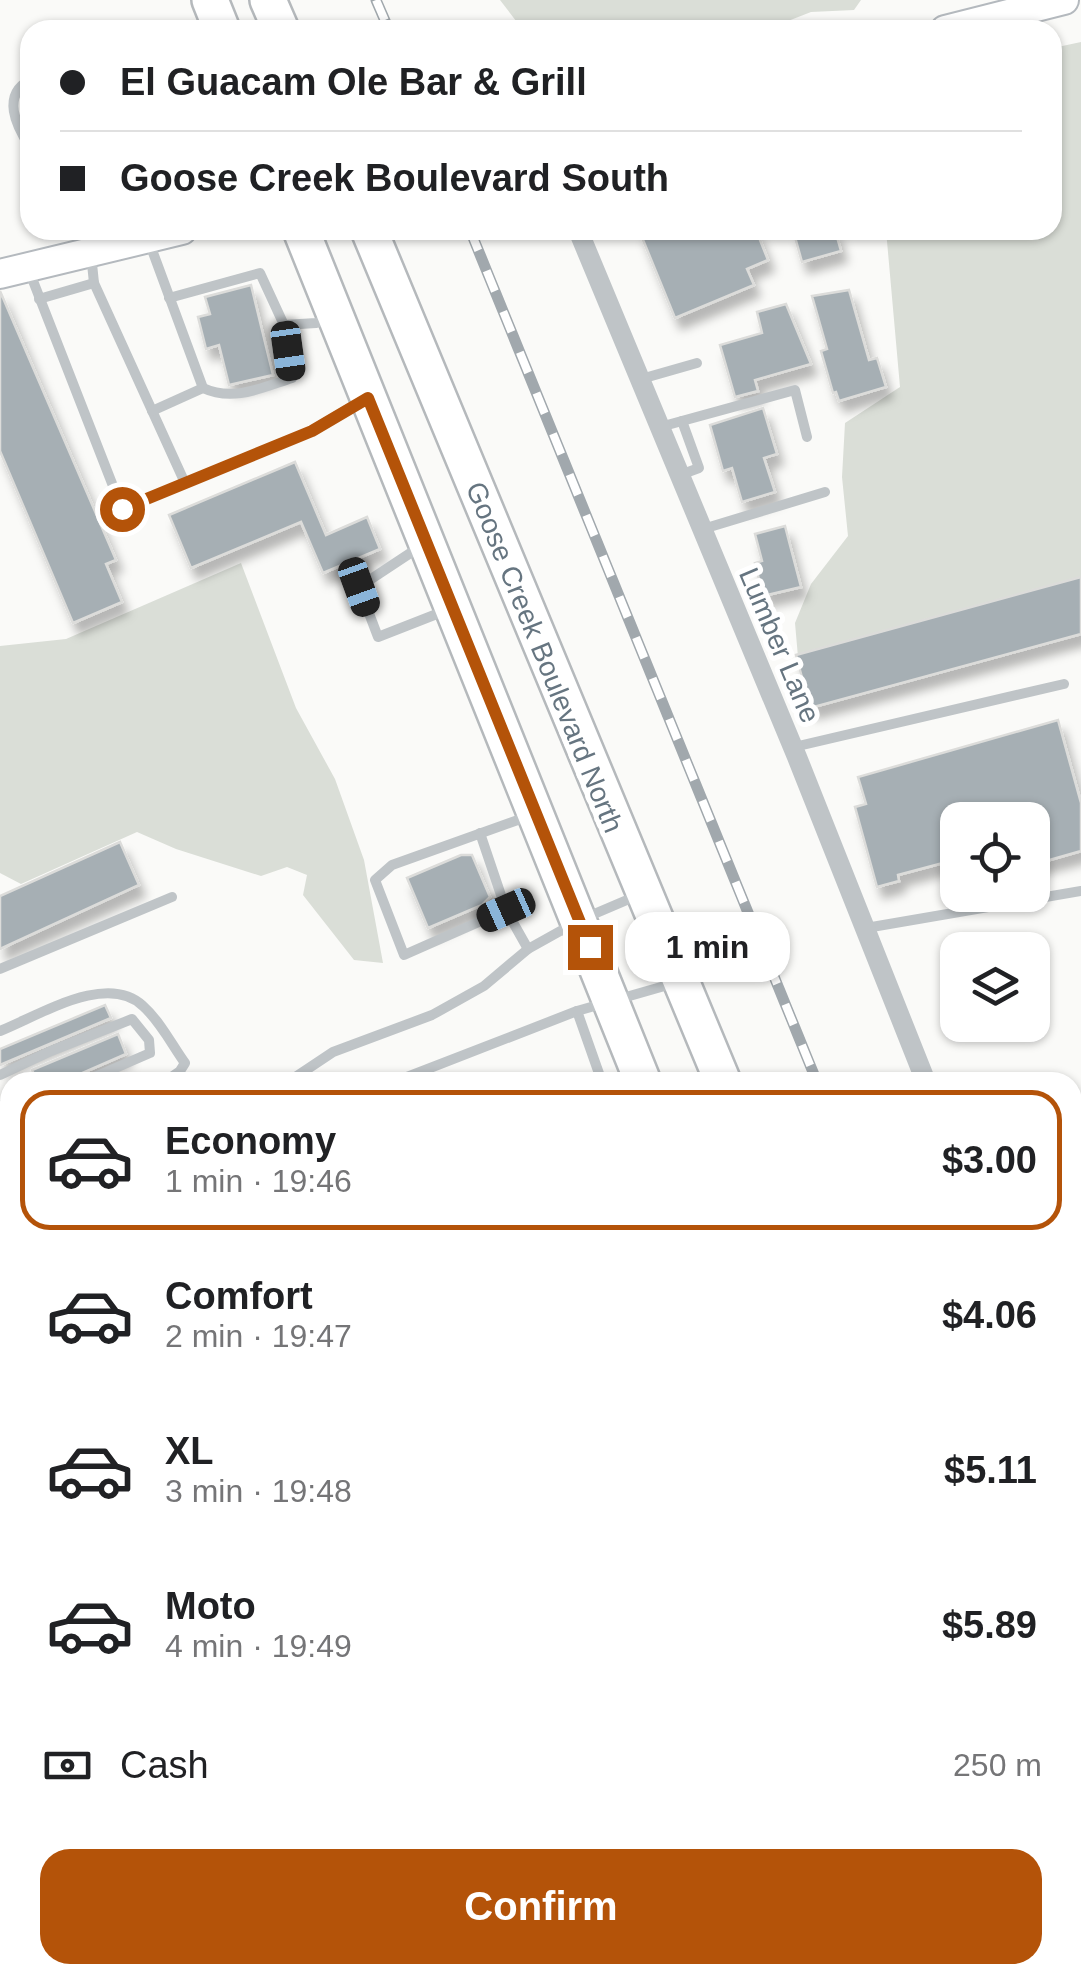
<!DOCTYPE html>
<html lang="en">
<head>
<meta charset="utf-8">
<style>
	:root { --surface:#fff; --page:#f2f2f2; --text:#202124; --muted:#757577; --line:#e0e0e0; --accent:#b45309 }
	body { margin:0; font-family:Arial,sans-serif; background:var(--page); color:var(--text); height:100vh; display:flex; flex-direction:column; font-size:38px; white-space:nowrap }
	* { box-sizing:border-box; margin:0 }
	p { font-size:32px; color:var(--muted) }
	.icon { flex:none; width:55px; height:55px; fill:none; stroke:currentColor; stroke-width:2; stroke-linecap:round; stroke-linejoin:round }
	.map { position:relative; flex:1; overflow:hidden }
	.panel { position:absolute; left:0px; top:1072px; width:1082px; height:912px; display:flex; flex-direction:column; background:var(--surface); border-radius:30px 30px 0 0; box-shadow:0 2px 8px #0004 }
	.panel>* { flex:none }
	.hud { position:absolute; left:20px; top:20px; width:1042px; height:220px; border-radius:30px; box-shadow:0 2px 8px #0004; display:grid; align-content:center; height:220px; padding:0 40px; background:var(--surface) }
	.controls { position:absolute; left:940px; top:802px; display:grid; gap:20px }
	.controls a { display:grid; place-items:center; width:110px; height:110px; border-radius:20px; background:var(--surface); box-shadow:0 2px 8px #0004; font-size:50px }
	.end { position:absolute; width:45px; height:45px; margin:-22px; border:12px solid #b45309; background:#fff; box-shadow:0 0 0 5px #fff }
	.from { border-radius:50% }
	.bubble { position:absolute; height:70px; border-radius:30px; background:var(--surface); box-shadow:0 2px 8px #0004; font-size:32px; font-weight:600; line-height:70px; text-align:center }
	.car { position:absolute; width:30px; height:60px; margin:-30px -15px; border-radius:12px; box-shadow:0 0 8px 2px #0007; background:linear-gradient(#222 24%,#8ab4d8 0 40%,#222 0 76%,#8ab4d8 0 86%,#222 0) }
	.hud b { display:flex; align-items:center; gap:35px; height:95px; font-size:38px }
	.hud b+b { border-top:2px solid var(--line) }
	.hud i { width:25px; height:25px; background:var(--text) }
	ul { padding:18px 0 0; list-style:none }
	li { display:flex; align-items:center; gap:30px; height:140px; margin:0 20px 15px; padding:0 20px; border:5px solid transparent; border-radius:30px }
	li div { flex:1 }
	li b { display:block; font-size:38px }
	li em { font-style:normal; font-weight:600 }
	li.current { border-color:var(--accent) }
	li>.icon { width:90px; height:90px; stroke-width:1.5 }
	.pay { display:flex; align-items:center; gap:25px; height:110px; padding:0 40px; font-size:38px }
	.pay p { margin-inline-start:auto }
	.cta { display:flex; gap:20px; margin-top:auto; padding:20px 40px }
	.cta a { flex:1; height:115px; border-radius:30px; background:var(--accent); color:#fff; font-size:40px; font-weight:600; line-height:115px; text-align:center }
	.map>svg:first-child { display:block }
</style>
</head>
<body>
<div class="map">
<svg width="1081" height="1984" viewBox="0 0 1081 1984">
	<defs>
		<filter id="shadow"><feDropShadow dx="6" dy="11" stdDeviation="5" flood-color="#0004"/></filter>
	</defs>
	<rect width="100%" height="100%" fill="#fafaf8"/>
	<g fill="#daded7">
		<path d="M500,0H861L854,10L811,12L765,30H523Z"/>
		<path d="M1081,42V578L798,657L795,623L811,584L848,536L842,477L845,423L900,387L886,230H1052L1053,48Z"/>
		<path d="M241,563L296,708L335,779L364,860L383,963L354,960L303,895L307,875L287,867L261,876L176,849L137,832L21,884L0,873V646L66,639Z"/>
		<path d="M182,1975H298L307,1984H178Z"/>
	</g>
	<g fill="#a6afb4" stroke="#dcdcda" stroke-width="2.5" filter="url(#shadow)">
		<path d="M639,230H756L768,260L747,269L754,285L675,318Z"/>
		<path d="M793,230H835L841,251L802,262Z"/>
		<path d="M251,285L273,375L229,385L219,345L206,349L198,317L210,314L205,297Z"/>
		<path d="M849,290L869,360L877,358L886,387L839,401L836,392L833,393L821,351L827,349L812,296Z"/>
		<path d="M0,291L116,560L106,564L122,602L73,623L0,451Z"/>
		<path d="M786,304L811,364L755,380L758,391L735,397L720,345L762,333L757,312Z"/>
		<path d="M763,408L777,454L764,458L775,492L742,502L732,468L723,471L710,425Z"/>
		<path d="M295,462L326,535L367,517L380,549L323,573L301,522L191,568L169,515Z"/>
		<path d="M785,526L801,587L763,596L755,563L762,561L755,534Z"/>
		<path d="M1081,577V634L810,708L796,655Z"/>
		<path d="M1058,720L1081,803V851L1032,865V820H958V859L898,875L899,881L877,887L855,807L866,804L858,777Z"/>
		<path d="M120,842L139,885L0,949V896Z"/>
		<path d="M461,855H472L490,897L482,905L428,928L407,878Z"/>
		<path d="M105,1005L111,1018L0,1065V1049Z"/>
		<path d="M118,1034L126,1054L80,1074L74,1082H37L32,1070Z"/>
	</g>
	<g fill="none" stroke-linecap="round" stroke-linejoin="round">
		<defs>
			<g id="secondary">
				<path d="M945,30L1064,0"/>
				<path d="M0,274L182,230"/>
			</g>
			<g id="primary">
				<path d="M0,1151L10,1158"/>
				<path d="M0,1181L10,1188"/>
				<path d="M0,1214L10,1222"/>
			</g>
			<g id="highway">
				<path d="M210,0L222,30"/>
				<path d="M268,0L281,30"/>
				<path d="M301,230L643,1082"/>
				<path d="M369,230L723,1082"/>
				<path d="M1072,1974L1076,1984"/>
				<path d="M1009,1975L1012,1984"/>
			</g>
		</defs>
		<use href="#secondary" stroke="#b4b9be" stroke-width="32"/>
		<use href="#primary" stroke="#b3b8bc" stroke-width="35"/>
		<use href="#highway" stroke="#b5b9bc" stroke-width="40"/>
		<g stroke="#bfc4c7" stroke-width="10">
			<path d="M30,80C1,95 16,126 30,147"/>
			<path d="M148,239L203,388C233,402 261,388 292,378L284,325L316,323L331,318"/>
			<path d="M91,254L94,283L185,483"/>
			<path d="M28,268L122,509L311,431L363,400"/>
			<path d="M169,298L260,273L284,325"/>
			<path d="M39,299L94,283"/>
			<path d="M641,379L697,363"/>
			<path d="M152,411L203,388"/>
			<path d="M660,427L795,390L807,437"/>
			<path d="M680,475L699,468L682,421"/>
			<path d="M703,529L825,492"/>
			<path d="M421,546L359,587L378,637L447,610"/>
			<path d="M794,747L1064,684"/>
			<path d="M480,833L506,910L528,949"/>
			<path d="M506,910L404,955L375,880L392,865L529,816"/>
			<path d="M866,928L1081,891"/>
			<path d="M0,969L172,897"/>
			<path d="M577,1011L602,1082"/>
			<path d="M0,1031C40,1015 107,972 143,1006C160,1021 172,1045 185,1063L180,1071L164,1082"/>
			<path d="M0,1075L51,1051L132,1019L149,1040L150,1053L83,1082"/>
			<path d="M298,1078L329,1082"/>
			<path d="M288,1082L333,1052L432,1015L484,986L528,949L580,920L641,894"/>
			<path d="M394,1082L577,1011L675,983"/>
			<path d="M0,1105H10"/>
			<path d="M0,1828L10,1835"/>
			<path d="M725,1975L734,1984"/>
			<path d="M867,1975L874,1984"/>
			<path d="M823,1984L853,1975"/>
		</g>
		<g stroke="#bfc4c7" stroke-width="20">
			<path d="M578,230L797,757L926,1082"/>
			<path d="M2,1984L10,1973"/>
		</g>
		<use href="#secondary" stroke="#fff" stroke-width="28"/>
		<use href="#primary" stroke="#fff" stroke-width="30"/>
		<use href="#highway" stroke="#fff" stroke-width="35"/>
		<defs>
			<g id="rail">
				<path d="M376,0L389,30"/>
				<path d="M470,230L817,1082"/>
				<path d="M1072,1697L1081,1717"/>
			</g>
		</defs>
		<use href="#rail" stroke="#a1a8ad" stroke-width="11"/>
		<use href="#rail" stroke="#fff" stroke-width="8" stroke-dasharray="22" stroke-linecap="butt"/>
	</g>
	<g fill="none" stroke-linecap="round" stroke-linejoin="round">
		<path stroke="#b45309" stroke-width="12" d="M122,509L312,431L368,398L590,947"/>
	</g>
	<g text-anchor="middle" stroke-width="10" stroke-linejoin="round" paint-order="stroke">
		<g font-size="28" fill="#667580" stroke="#fff">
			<text transform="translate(780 645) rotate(67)" y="10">Lumber Lane</text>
			<text transform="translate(545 657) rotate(68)" y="10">Goose Creek Boulevard North</text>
		</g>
	</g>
</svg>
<div class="controls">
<a><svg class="icon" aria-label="locate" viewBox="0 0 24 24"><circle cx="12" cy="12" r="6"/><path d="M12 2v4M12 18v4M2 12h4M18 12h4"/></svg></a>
<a><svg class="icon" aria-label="layers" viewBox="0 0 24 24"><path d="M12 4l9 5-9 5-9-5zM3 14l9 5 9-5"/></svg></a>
</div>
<i class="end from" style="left:122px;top:509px"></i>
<i class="end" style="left:590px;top:947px"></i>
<div class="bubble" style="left:625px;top:912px;width:165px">1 min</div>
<i class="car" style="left:288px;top:351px;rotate:172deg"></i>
<i class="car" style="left:359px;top:587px;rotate:160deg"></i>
<i class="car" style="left:506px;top:910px;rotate:246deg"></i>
<div class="hud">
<b><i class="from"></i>El Guacam Ole Bar &amp; Grill</b>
<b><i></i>Goose Creek Boulevard South</b>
</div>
<section class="panel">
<ul>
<li class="current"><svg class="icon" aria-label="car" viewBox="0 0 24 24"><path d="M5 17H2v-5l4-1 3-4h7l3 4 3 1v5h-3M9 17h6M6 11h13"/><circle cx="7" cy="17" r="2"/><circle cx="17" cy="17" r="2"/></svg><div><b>Economy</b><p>1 min · 19:46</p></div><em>$3.00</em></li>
<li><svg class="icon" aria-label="car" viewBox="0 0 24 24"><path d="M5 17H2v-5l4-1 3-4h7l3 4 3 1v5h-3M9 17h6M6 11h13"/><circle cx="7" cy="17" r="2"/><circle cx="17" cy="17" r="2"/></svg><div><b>Comfort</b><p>2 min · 19:47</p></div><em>$4.06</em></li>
<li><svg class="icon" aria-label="car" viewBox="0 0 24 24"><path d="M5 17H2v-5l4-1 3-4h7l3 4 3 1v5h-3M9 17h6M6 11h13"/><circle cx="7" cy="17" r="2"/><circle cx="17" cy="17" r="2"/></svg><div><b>XL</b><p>3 min · 19:48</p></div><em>$5.11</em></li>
<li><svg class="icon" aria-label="car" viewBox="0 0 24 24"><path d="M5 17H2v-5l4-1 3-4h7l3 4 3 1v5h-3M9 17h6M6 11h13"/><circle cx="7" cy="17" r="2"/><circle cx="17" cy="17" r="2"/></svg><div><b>Moto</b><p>4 min · 19:49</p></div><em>$5.89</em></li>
</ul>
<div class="pay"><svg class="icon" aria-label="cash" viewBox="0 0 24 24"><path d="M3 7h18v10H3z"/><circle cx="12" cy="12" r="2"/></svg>Cash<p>250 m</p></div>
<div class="cta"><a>Confirm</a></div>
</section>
</div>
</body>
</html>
